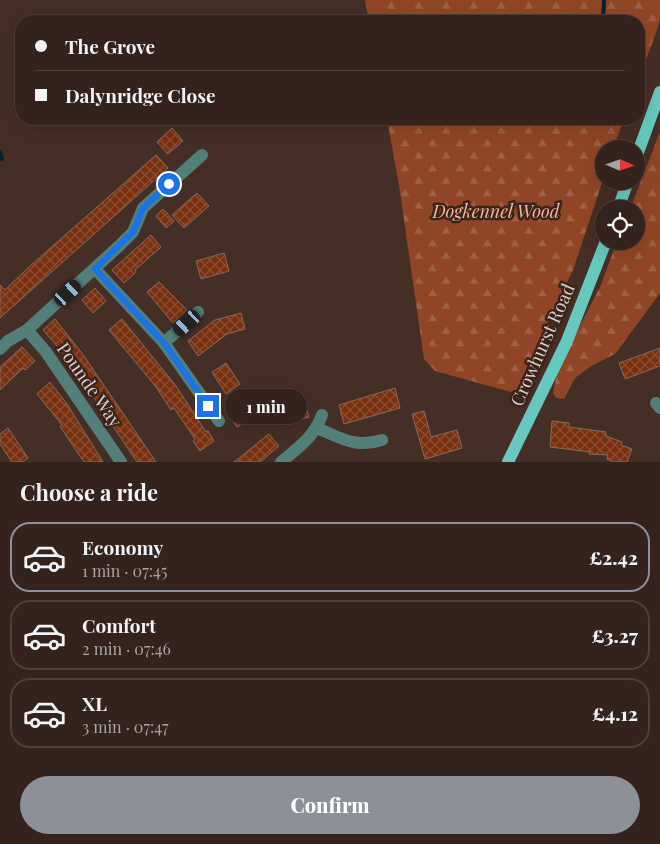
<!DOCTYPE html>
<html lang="en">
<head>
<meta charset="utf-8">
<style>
	:root { --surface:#34221c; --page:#3f2f29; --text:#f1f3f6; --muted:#a9a4a3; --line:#4e3f3b; --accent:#8c9099 }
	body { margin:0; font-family:"Playfair Display",serif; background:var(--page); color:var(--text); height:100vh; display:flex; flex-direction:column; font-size:19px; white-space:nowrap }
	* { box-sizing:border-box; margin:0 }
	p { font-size:16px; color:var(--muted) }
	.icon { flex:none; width:28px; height:28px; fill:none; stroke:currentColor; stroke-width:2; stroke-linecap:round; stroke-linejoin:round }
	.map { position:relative; height:462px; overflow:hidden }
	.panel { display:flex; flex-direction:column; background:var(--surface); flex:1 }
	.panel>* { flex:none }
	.top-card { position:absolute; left:15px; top:15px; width:630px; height:110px; border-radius:20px; box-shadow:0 5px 20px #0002,0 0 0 1px var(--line); display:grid; align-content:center; height:110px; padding:0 20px; background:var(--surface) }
	.needle { width:32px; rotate:92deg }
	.fabs { position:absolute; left:595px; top:140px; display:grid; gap:10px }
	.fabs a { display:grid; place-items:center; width:50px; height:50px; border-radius:50%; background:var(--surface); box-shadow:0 5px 20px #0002,0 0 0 1px var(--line); font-size:25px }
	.end { position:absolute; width:22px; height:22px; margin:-11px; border:6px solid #1a73e8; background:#fff; box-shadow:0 0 0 2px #fff }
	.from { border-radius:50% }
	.bubble { position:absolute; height:35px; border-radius:18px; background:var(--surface); box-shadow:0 5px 20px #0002,0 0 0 1px var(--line); font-size:16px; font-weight:800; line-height:35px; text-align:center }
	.car { position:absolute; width:15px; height:30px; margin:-15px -8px; border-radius:6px; box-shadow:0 0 4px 1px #0007; background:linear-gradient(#222 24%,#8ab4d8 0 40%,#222 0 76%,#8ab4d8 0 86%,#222 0) }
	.top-card b { display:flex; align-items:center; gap:18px; height:48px; font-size:19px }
	.top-card b+b { border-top:1px solid var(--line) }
	.top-card i { width:12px; height:12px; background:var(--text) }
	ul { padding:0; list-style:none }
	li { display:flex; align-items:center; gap:15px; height:70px; margin:0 10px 8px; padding:0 10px; border:2px solid var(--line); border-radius:20px }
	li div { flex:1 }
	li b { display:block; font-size:19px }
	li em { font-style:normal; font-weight:800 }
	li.active { border-color:var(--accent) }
	li>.icon { width:45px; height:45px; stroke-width:1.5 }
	h2 { padding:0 20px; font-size:22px; line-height:60px }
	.action { display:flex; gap:10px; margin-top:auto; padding:10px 20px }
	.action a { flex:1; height:58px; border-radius:30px; background:var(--accent); color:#fff; font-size:20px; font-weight:800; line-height:58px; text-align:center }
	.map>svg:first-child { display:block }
</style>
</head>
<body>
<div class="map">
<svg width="660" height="462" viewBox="0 0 660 462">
	<defs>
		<pattern id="forest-firs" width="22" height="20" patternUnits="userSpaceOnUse" patternTransform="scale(1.25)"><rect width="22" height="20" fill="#904626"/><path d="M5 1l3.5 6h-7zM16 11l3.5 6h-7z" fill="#9f6044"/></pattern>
		<pattern id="building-cross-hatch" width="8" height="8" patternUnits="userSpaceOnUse" patternTransform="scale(1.25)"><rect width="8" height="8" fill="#79300e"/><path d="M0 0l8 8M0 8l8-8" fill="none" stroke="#8c4d30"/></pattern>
	</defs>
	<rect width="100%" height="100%" fill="#452e25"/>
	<g fill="url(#forest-firs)">
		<path d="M365,0H660V18L658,27L639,79V21H369Z"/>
		<path d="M387,119H624L613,149H604V177L573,270L515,393L435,371L424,359L399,185Z"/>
		<path d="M660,132V293L615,354L591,366L575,378L564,399L556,398L553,393L558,368L601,285L617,241H636V209H630Z"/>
	</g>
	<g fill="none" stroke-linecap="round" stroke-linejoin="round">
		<g stroke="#00242d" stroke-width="4">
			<path d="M603,21L604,0"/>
			<path d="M0,152L2,159"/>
		</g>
	</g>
	<g fill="url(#building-cross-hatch)" stroke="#856b60">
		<path d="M172,128L183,141L168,154L157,142Z"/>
		<path d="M156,155L168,168L0,318V285L5,290L29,267Z"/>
		<path d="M197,193L209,206L184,228L172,215Z"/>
		<path d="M163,209L174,221L166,228L156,216Z"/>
		<path d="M151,235L161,247L135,270L136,272L124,283L112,270Z"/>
		<path d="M224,253L229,271L201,279L196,261Z"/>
		<path d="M159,282L187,310L173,323L147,292Z"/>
		<path d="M95,288L106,301L93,313L82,300Z"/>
		<path d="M241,313L245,329L227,334L198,356L188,341L215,320Z"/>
		<path d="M55,319L84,356L156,462H137L79,375L58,347L43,330Z"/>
		<path d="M122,319L176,386L206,432L208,431L214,441L200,451L193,441L195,439L174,408L171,410L156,387L109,330Z"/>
		<path d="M22,347L35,361L25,370L23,368L0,390V367Z"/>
		<path d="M660,348V366L625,379L619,363Z"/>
		<path d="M226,363L240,384L226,394L212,372Z"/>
		<path d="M50,382L67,404L103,462H84L67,437L60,426L62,425L37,394Z"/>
		<path d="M395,388L400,408L344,424L339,405Z"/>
		<path d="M240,401L251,418L237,427L226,411Z"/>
		<path d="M305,404L309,417L290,422L287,409Z"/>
		<path d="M424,411L431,437L457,430L462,448L425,459L412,414Z"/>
		<path d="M552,421L569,423V427L606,432V436L622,442L621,445L632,449L627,462H614L607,459L608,455L589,454L590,452L550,447Z"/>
		<path d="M8,428L28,458L23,462H12L0,444V434Z"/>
		<path d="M269,434L279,446L260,462H234Z"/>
	</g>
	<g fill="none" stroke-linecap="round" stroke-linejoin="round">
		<g stroke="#527f79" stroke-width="12">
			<path d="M95,269L164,343L219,421"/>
			<path d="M27,330L46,352L121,462"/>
			<path d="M164,343L198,312"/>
			<path d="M0,349L8,341L27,330L119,246L133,232L143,208L202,155"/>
			<path d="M656,403L660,408"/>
			<path d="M317,428C343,439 354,448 382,440"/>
			<path d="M281,462C299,447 314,437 322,415"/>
		</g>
		<g stroke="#66c8be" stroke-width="12">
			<path d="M636,158L660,92"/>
			<path d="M618,209L628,181"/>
			<path d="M508,462L567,341L606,241"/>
		</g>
	</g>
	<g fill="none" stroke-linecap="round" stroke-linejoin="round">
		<path stroke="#1a73e8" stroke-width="6" d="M169,184L143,208L133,232L95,269L164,343L208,406"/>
	</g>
	<g text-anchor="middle" stroke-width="5" stroke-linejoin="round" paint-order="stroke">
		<g font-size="18" font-style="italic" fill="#f6b59b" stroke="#3a241b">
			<text x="496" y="218">Dogkennel Wood</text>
		</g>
		<g font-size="18" fill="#ddcec8" stroke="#3a241b">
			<text transform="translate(543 345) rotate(-66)" y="6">Crowhurst Road</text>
			<text transform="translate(89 385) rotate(55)" y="6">Pounde Way</text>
		</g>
	</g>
</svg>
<div class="fabs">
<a><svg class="needle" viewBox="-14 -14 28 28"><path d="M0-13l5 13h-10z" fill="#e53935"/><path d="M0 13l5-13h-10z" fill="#a9a4a3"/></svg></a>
<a><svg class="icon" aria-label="locate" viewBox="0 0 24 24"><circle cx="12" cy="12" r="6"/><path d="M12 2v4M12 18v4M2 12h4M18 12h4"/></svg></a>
</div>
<i class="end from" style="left:169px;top:184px"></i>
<i class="end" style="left:208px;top:406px"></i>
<div class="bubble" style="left:225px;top:389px;width:82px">1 min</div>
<i class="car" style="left:68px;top:293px;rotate:48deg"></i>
<i class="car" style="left:187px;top:323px;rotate:228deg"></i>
<div class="top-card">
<b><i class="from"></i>The Grove</b>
<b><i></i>Dalynridge Close</b>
</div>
</div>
<section class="panel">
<h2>Choose a ride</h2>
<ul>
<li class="active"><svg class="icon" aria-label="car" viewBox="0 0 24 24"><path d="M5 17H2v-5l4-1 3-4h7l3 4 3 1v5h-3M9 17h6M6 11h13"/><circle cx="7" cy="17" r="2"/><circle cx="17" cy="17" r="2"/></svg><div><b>Economy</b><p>1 min · 07:45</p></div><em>£2.42</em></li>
<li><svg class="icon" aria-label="car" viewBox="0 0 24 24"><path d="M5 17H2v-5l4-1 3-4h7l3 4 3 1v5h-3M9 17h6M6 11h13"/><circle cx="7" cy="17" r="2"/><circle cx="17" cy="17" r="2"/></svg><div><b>Comfort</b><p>2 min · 07:46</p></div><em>£3.27</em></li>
<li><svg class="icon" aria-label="car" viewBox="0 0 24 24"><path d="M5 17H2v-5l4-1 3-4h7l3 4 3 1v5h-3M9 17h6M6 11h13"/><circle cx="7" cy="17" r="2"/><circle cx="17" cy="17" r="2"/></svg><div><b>XL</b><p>3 min · 07:47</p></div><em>£4.12</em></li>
</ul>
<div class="action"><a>Confirm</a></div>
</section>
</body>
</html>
